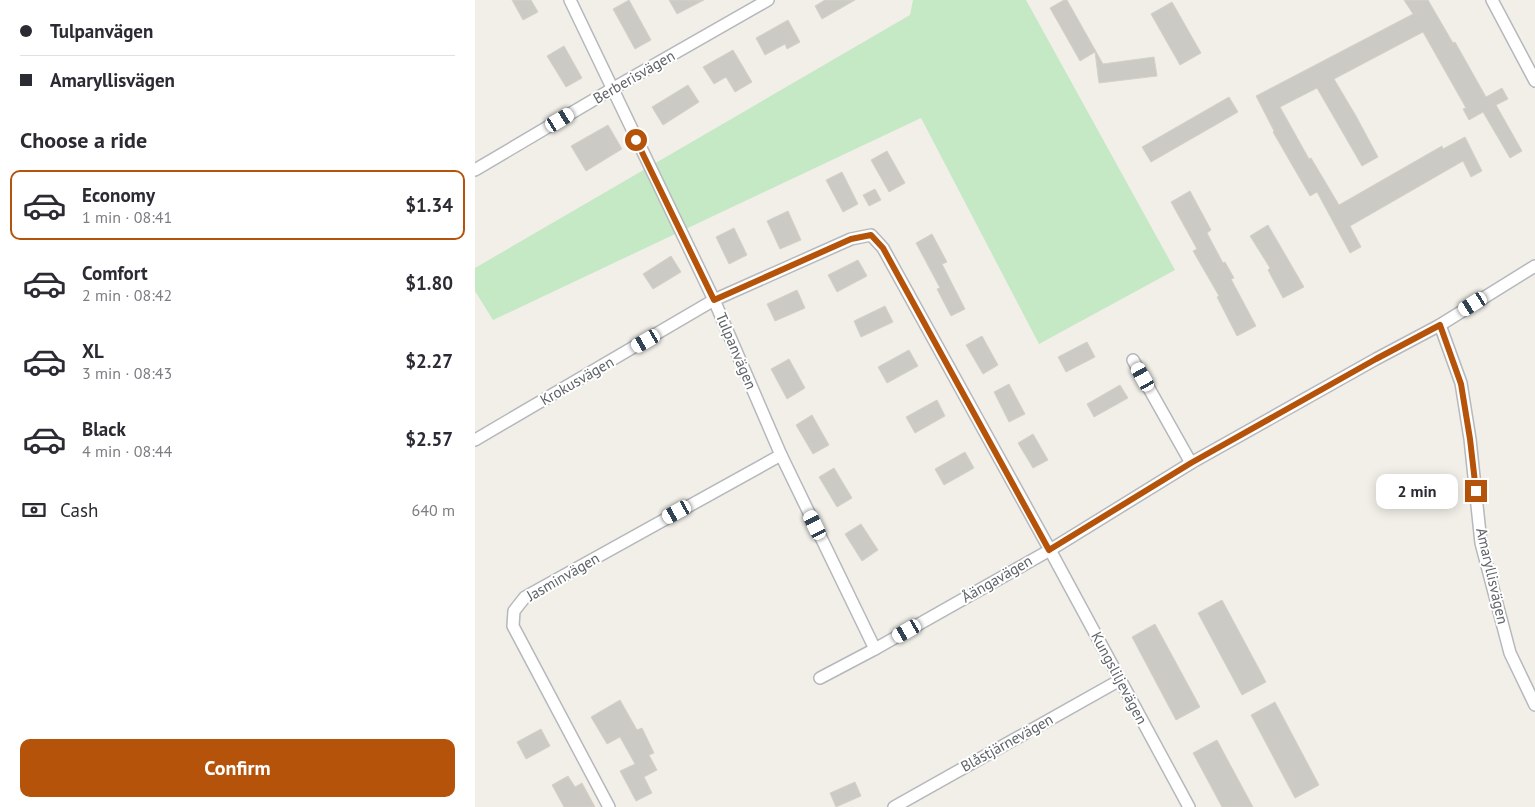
<!DOCTYPE html>
<html lang="en">
<head>
<meta charset="utf-8">
<style>
	:root { --surface:#fff; --page:#f2f2f3; --text:#2b2b33; --muted:#7c7c81; --line:#e1e1e2; --accent:#b45309 }
	body { margin:0; font-family:"PT Sans",sans-serif; background:var(--page); color:var(--text); height:100vh; display:flex; flex-direction:column; font-size:19px; white-space:nowrap }
	* { box-sizing:border-box; margin:0 }
	p { font-size:16px; color:var(--muted) }
	.icon { flex:none; width:28px; height:28px; fill:none; stroke:currentColor; stroke-width:2; stroke-linecap:round; stroke-linejoin:round }
	.map { position:relative; flex:1; overflow:hidden }
	.side { display:flex; flex-direction:column; background:var(--surface); width:475px }
	.side>* { flex:none }
	.banner { display:grid; align-content:center; height:110px; padding:0 20px; background:var(--surface) }
	.end { position:absolute; width:22px; height:22px; margin:-11px; border:6px solid #b45309; background:#fff; box-shadow:0 0 0 2px #fff }
	.from { border-radius:50% }
	.bubble { position:absolute; height:35px; border-radius:10px; background:var(--surface); box-shadow:0 2px 12px #0003; font-size:16px; font-weight:700; line-height:35px; text-align:center }
	.car { position:absolute; width:15px; height:30px; margin:-15px -8px; border-radius:6px; box-shadow:0 0 4px 1px #0007; background:linear-gradient(#fff 24%,#345 0 40%,#fff 0 76%,#345 0 86%,#fff 0) }
	.banner b { display:flex; align-items:center; gap:18px; height:48px; font-size:19px }
	.banner b+b { border-top:1px solid var(--line) }
	.banner i { width:12px; height:12px; background:var(--text) }
	ul { padding:0; list-style:none }
	li { display:flex; align-items:center; gap:15px; height:70px; margin:0 10px 8px; padding:0 10px; border:2px solid transparent; border-radius:10px }
	li div { flex:1 }
	li b { display:block; font-size:19px }
	li em { font-style:normal; font-weight:700 }
	li.on { border-color:var(--accent) }
	li>.icon { width:45px; height:45px; stroke-width:1.5 }
	h2 { padding:0 20px; font-size:22px; line-height:60px }
	.pay { display:flex; align-items:center; gap:12px; height:55px; padding:0 20px; font-size:19px }
	.pay p { margin-inline-start:auto }
	.primary-button { display:flex; gap:10px; margin-top:auto; padding:10px 20px }
	.primary-button a { flex:1; height:58px; border-radius:10px; background:var(--accent); color:#fff; font-size:20px; font-weight:700; line-height:58px; text-align:center }
	main { display:flex; flex:1; min-height:0 }
	.map>svg:first-child { display:block }
</style>
</head>
<body>
<main>
<section class="side">
<div class="banner">
<b><i class="from"></i>Tulpanvägen</b>
<b><i></i>Amaryllisvägen</b>
</div>
<h2>Choose a ride</h2>
<ul>
<li class="on"><svg class="icon" aria-label="car" viewBox="0 0 24 24"><path d="M5 17H2v-5l4-1 3-4h7l3 4 3 1v5h-3M9 17h6M6 11h13"/><circle cx="7" cy="17" r="2"/><circle cx="17" cy="17" r="2"/></svg><div><b>Economy</b><p>1 min · 08:41</p></div><em>$1.34</em></li>
<li><svg class="icon" aria-label="car" viewBox="0 0 24 24"><path d="M5 17H2v-5l4-1 3-4h7l3 4 3 1v5h-3M9 17h6M6 11h13"/><circle cx="7" cy="17" r="2"/><circle cx="17" cy="17" r="2"/></svg><div><b>Comfort</b><p>2 min · 08:42</p></div><em>$1.80</em></li>
<li><svg class="icon" aria-label="car" viewBox="0 0 24 24"><path d="M5 17H2v-5l4-1 3-4h7l3 4 3 1v5h-3M9 17h6M6 11h13"/><circle cx="7" cy="17" r="2"/><circle cx="17" cy="17" r="2"/></svg><div><b>XL</b><p>3 min · 08:43</p></div><em>$2.27</em></li>
<li><svg class="icon" aria-label="car" viewBox="0 0 24 24"><path d="M5 17H2v-5l4-1 3-4h7l3 4 3 1v5h-3M9 17h6M6 11h13"/><circle cx="7" cy="17" r="2"/><circle cx="17" cy="17" r="2"/></svg><div><b>Black</b><p>4 min · 08:44</p></div><em>$2.57</em></li>
</ul>
<div class="pay"><svg class="icon" aria-label="cash" viewBox="0 0 24 24"><path d="M3 7h18v10H3z"/><circle cx="12" cy="12" r="2"/></svg>Cash<p>640 m</p></div>
<div class="primary-button"><a>Confirm</a></div>
</section>
<div class="map">
<svg width="1060" height="807" viewBox="0 0 1060 807">
	<rect width="100%" height="100%" fill="#f1efe8"/>
	<path fill="#c5e8c5" d="M438,0H551L700,270L564,344L446,118L18,320L0,291V268L435,15Z"/>
	<g fill="#cccac5" stroke="#d6d1c6">
		<path d="M37,0H56L63,12L48,20Z"/>
		<path d="M154,0L176,40L160,49L138,9Z"/>
		<path d="M194,0H229L202,14Z"/>
		<path d="M350,0H380L347,19L340,6Z"/>
		<path d="M589,0H592L628,64L679,57L682,76L624,83L620,52L605,61L575,8Z"/>
		<path d="M929,0H953L978,43L980,42L1011,97L1027,88L1033,99L1021,105L1047,151L1035,158L1008,112L994,120L988,109L991,108L948,32L859,79L881,116L903,157L887,166L842,88L805,107L834,159L836,158L864,205L967,146L968,149L990,137L1007,171L996,177L988,161L875,226L886,247L875,253L842,192L835,196L798,132L799,131L781,96L938,14Z"/>
		<path d="M697,2L726,53L705,65L676,14Z"/>
		<path d="M313,20L325,42L312,49L310,44L290,55L281,38Z"/>
		<path d="M89,46L107,78L91,87L72,56Z"/>
		<path d="M258,50L277,82L260,92L251,77L239,84L228,67Z"/>
		<path d="M213,85L224,102L188,125L177,107Z"/>
		<path d="M754,97L763,112L676,162L667,147Z"/>
		<path d="M133,125L147,149L111,171L96,146Z"/>
		<path d="M412,151L430,183L414,192L396,160Z"/>
		<path d="M367,172L383,204L368,212L351,180Z"/>
		<path d="M400,189L406,200L394,206L388,195Z"/>
		<path d="M715,191L736,230L732,233L748,263L750,262L759,278L756,279L781,326L762,336L742,297L744,296L718,251L722,249L696,202Z"/>
		<path d="M313,211L326,240L305,249L292,221Z"/>
		<path d="M793,225L829,287L808,298L793,270L795,268L775,236Z"/>
		<path d="M259,228L272,255L254,264L241,237Z"/>
		<path d="M457,234L472,262L467,264L490,309L476,316L462,289L465,288L441,243Z"/>
		<path d="M196,256L206,272L178,289L168,274Z"/>
		<path d="M383,260L392,276L362,292L353,275Z"/>
		<path d="M322,290L330,308L300,321L292,304Z"/>
		<path d="M410,306L418,322L386,337L379,321Z"/>
		<path d="M507,336L523,365L508,374L491,345Z"/>
		<path d="M612,342L620,357L591,372L583,357Z"/>
		<path d="M434,350L443,366L412,383L403,367Z"/>
		<path d="M314,359L330,388L312,399L296,369Z"/>
		<path d="M534,384L550,414L534,422L519,392Z"/>
		<path d="M645,385L653,398L619,417L612,404Z"/>
		<path d="M462,400L470,416L440,433L431,417Z"/>
		<path d="M337,415L354,445L338,454L321,425Z"/>
		<path d="M558,434L573,460L558,468L543,443Z"/>
		<path d="M490,452L499,468L469,485L460,469Z"/>
		<path d="M359,468L377,498L362,507L344,477Z"/>
		<path d="M386,524L403,550L387,561L370,534Z"/>
		<path d="M747,600L791,682L767,695L723,613Z"/>
		<path d="M680,624L725,707L701,720L657,637Z"/>
		<path d="M145,700L162,730L167,728L179,753L174,755L182,770L169,777L177,793L161,801L145,771L160,764L145,737L132,744L116,717Z"/>
		<path d="M800,702L844,785L820,798L776,715Z"/>
		<path d="M66,729L75,746L51,759L42,742Z"/>
		<path d="M742,740L751,757L778,807H747L718,753Z"/>
		<path d="M93,776L100,787L107,783L120,807H89L77,785Z"/>
		<path d="M380,782L386,796L361,807L355,793Z"/>
	</g>
	<g fill="none" stroke-linecap="round" stroke-linejoin="round">
		<defs>
			<g id="street">
				<path d="M95,0L239,300L306,455L400,649"/>
				<path d="M1017,0L1060,81"/>
				<path d="M0,170L137,89L293,0"/>
				<path d="M965,325L986,383L995,439L1006,543L1035,653L1060,705"/>
				<path d="M658,360L716,463"/>
				<path d="M0,440L239,300L376,239L396,235L408,248L575,550L714,807"/>
				<path d="M345,678L400,649L575,550L716,463L901,359L965,325L1060,266"/>
				<path d="M134,807L38,626L39,611L50,597L306,455"/>
				<path d="M419,807L645,680"/>
			</g>
		</defs>
		<use href="#street" stroke="#b5b8bc" stroke-width="14"/>
		<use href="#street" stroke="#fff" stroke-width="11"/>
	</g>
	<g fill="none" stroke-linecap="round" stroke-linejoin="round">
		<path stroke="#b45309" stroke-width="6" d="M161,140L239,300L376,239L396,235L408,248L574,550L716,463L901,359L965,325L986,384L995,439L1001,491"/>
	</g>
	<g text-anchor="middle" stroke-width="4" stroke-linejoin="round" paint-order="stroke">
		<g font-size="15" fill="#5f6368" stroke="#fff">
			<text transform="translate(159 77) rotate(-30)" y="5">Berberisvägen</text>
			<text transform="translate(261 351) rotate(67)" y="5">Tulpanvägen</text>
			<text transform="translate(102 381) rotate(-30)" y="5">Krokusvägen</text>
			<text transform="translate(1017 576) rotate(77)" y="5">Amaryllisvägen</text>
			<text transform="translate(88 577) rotate(-30)" y="5">Jasminvägen</text>
			<text transform="translate(522 579) rotate(-30)" y="5">Åängavägen</text>
			<text transform="translate(644 678) rotate(62)" y="5">Kungsliljevägen</text>
			<text transform="translate(532 743) rotate(-29)" y="5">Blåstjärnevägen</text>
		</g>
	</g>
</svg>
<i class="end from" style="left:161px;top:140px"></i>
<i class="end" style="left:1001px;top:491px"></i>
<div class="bubble" style="left:901px;top:474px;width:82px">2 min</div>
<i class="car" style="left:85px;top:120px;rotate:59deg"></i>
<i class="car" style="left:998px;top:304px;rotate:238deg"></i>
<i class="car" style="left:171px;top:341px;rotate:240deg"></i>
<i class="car" style="left:668px;top:377px;rotate:331deg"></i>
<i class="car" style="left:202px;top:512px;rotate:241deg"></i>
<i class="car" style="left:340px;top:525px;rotate:334deg"></i>
<i class="car" style="left:432px;top:631px;rotate:240deg"></i>
</div>
</main>
</body>
</html>
